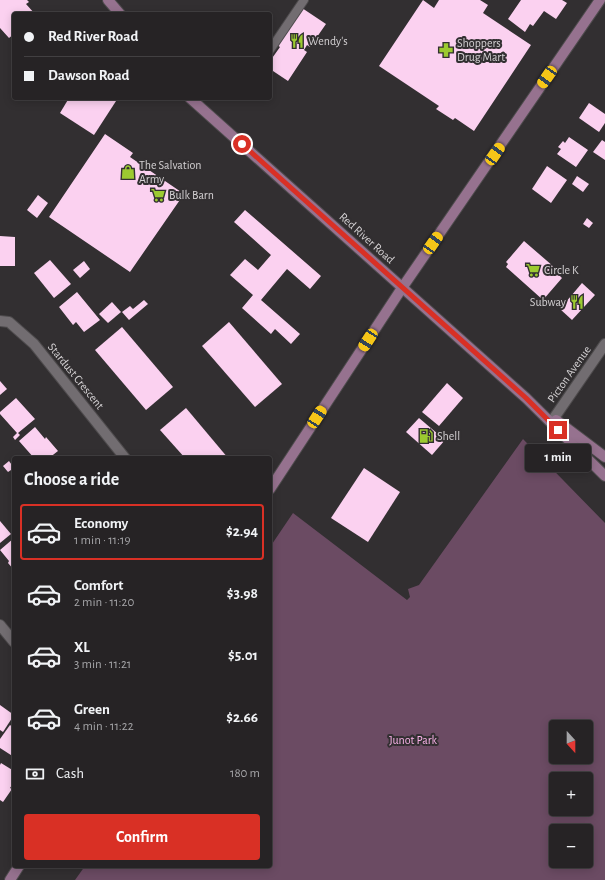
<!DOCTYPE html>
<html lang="en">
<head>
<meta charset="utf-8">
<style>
	:root { --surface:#262325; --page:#2e2b2d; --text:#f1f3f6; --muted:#a4a4a7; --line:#424042; --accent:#d93025 }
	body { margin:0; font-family:"Alegreya Sans",sans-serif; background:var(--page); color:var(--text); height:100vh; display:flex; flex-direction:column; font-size:15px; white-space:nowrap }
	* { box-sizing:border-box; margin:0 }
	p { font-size:13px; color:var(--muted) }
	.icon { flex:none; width:22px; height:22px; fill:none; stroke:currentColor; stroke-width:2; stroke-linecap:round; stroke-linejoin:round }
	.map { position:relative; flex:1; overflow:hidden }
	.side { position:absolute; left:12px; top:456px; width:260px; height:412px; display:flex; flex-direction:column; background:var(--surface); border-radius:4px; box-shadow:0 2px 10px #0003,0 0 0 1px var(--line) }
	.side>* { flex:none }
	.top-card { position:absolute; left:12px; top:12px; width:260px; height:88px; border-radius:4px; box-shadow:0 2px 10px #0003,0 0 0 1px var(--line); display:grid; align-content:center; height:88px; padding:0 12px; background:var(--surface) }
	.needle { width:26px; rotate:159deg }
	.fabs { position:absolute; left:549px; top:720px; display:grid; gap:8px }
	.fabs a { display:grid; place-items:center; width:44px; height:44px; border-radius:4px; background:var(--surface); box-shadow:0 2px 10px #0003,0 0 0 1px var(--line); font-size:20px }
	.end { position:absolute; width:18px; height:18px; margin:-9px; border:5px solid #d93025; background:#fff; box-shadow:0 0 0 2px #fff }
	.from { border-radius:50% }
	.bubble { position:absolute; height:28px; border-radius:4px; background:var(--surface); box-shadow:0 2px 10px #0003,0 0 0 1px var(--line); font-size:13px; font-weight:700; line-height:28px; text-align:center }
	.car { position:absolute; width:12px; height:24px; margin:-12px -6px; border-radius:5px; box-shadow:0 0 3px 1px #0007; background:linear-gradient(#f5c518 24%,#345 0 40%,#f5c518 0 76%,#345 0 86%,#f5c518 0) }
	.top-card b { display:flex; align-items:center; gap:14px; height:38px; font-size:15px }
	.top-card b+b { border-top:1px solid var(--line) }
	.top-card i { width:10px; height:10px; background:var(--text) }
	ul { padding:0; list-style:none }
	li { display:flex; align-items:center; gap:12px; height:56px; margin:0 8px 6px; padding:0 4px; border:2px solid transparent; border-radius:4px }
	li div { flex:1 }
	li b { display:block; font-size:15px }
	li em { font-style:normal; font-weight:700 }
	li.current { border-color:var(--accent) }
	li>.icon { width:36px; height:36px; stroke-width:1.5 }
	h2 { padding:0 12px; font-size:18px; line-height:48px }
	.pay { display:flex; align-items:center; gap:10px; height:44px; padding:0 12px; font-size:15px }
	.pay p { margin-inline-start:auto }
	.primary-button { display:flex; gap:8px; margin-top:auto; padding:8px 12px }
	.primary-button a { flex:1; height:46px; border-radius:4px; background:var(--accent); color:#fff; font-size:16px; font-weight:700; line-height:46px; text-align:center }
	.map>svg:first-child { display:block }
</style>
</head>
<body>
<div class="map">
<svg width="605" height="880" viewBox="0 0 605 880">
	<rect width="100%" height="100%" fill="#322f31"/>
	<path fill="#6b4b63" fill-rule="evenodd" d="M523,439L605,523V880H75L85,866H270V547L293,513L407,600L410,597L408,589L419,585ZM556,727H586V757H556ZM556,779H586V809H556ZM556,831H586V861H556Z"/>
	<g fill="#fbd1f0">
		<path d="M0,0H27L29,2L26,4L35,14H14V34L9,38L0,28Z"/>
		<path d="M423,0L434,8L439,0H480L488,5L483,13L531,45L474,131L455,118L453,120L436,109L439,106L379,66Z"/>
		<path d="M521,0H562L567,3L556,19L544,11L533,26L530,24L525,32L508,19Z"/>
		<path d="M302,8L326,24L310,47L307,45L304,50L307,52L288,81L270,69V61L280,47L277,45Z"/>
		<path d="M69,98H118L94,135L60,113Z"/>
		<path d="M589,103L605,114V123L599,132L579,118Z"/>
		<path d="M105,134L133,153L130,157L184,194L130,272L49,217Z"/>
		<path d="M569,137L588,150L576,167L557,154L561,149L558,147L563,141L565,143Z"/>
		<path d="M602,140L605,142V160L593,152Z"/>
		<path d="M547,166L567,180L551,203L532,189Z"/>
		<path d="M577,176L589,184L583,192L572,184Z"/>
		<path d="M38,195L48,203L37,218L27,210Z"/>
		<path d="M245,210L321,276L310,289L287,269L261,300L300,334L291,344L275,329L271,334L242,308L253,295L230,275L245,259L258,270L271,255L234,222Z"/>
		<path d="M587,218L593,223L589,228L583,224Z"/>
		<path d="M0,236L15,237V266H0Z"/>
		<path d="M524,241L561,273L559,275L562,278L543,300L506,267L508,264L506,262Z"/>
		<path d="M50,260L71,284L54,298L34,273Z"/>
		<path d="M84,261L90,269L80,278L73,270Z"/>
		<path d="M582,283L595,295L572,320L560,309Z"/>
		<path d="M77,292L100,320L84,332L76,322L73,325L59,307Z"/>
		<path d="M144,300L148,304L129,320L122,312L130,306L133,309Z"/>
		<path d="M112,302L121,312L108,323L99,314Z"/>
		<path d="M229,322L282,384L255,407L202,346Z"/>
		<path d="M122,327L173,387L146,410L95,350Z"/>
		<path d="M0,381L7,389L0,395Z"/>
		<path d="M447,383L463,398L439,426L422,412Z"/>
		<path d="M16,398L35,419L18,433L20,435L15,440L13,437L17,433L0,414V412Z"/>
		<path d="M186,408L228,458H185L160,430Z"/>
		<path d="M419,418L445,440L432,455L406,432Z"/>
		<path d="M35,427L45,439L46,437L58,451L49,458H34L19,441Z"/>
		<path d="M9,461L14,468L8,472L3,466Z"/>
		<path d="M364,468L400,492L368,542L331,518Z"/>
		<path d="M0,521L11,534L0,543Z"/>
		<path d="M14,538V570L8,563L9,561L0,550Z"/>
		<path d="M0,705L14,715L3,732L0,730Z"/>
		<path d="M10,725L14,728V757L0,748V739Z"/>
		<path d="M1,763L14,771V782L10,788L12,789L3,802L0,800V765Z"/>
	</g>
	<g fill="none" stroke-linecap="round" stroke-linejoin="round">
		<defs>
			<path id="service" d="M270,50L304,0"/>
			<g id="minor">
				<path d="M0,321L9,322L34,344L125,458"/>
				<path d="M554,418L605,344"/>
				<path d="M0,625L14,642"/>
			</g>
			<g id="secondary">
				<path d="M108,0L120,14"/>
				<path d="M190,98L526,398L605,476"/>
				<path d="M556,420L605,457"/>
				<path d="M270,489L402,288L600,0"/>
				<path d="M10,880L19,866"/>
			</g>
		</defs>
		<use href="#service" stroke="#4e4b4d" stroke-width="10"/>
		<use href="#minor" stroke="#4e4b4d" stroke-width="12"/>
		<use href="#secondary" stroke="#4e4b4d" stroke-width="12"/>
		<use href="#service" stroke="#726d71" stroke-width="8"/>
		<use href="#minor" stroke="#726d71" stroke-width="10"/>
		<use href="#secondary" stroke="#96728f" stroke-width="10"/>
	</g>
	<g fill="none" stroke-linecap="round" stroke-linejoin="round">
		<path stroke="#d93025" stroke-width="5" d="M242,144L526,398L558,430"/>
	</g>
	<defs>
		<symbol id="restaurant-bare" viewBox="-9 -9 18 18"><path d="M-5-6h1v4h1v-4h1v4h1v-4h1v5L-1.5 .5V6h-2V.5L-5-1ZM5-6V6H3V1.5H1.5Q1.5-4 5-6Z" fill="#9cca31" stroke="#322f31" stroke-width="2.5" paint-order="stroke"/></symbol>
		<symbol id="pharmacy-bare" viewBox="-9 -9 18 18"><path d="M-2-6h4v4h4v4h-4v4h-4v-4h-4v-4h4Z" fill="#9cca31" stroke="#322f31" stroke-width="2.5" paint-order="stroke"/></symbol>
		<symbol id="shop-bare" viewBox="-9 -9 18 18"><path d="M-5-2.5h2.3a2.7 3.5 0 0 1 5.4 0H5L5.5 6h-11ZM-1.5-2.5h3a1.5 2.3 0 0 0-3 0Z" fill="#9cca31" stroke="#322f31" stroke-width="2.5" paint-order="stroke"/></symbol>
		<symbol id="supermarket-bare" viewBox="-9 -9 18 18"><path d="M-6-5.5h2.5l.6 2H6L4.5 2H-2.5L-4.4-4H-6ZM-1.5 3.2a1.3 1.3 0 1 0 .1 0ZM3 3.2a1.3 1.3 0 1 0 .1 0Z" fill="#9cca31" stroke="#322f31" stroke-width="2.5" paint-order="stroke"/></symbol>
		<symbol id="fuel-bare" viewBox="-9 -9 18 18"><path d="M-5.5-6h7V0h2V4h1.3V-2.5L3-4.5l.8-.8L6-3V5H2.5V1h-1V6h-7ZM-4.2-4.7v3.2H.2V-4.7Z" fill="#9cca31" stroke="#322f31" stroke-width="2.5" paint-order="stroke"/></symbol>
	</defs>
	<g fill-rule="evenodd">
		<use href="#restaurant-bare" x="287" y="31" width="20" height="20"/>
		<use href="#pharmacy-bare" x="436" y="40" width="20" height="20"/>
		<use href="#shop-bare" x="118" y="162" width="20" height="20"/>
		<use href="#supermarket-bare" x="148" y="185" width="20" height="20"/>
		<use href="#supermarket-bare" x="523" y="260" width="20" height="20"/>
		<use href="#restaurant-bare" x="567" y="292" width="20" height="20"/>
		<use href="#fuel-bare" x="416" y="426" width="20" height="20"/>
	</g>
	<g text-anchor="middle" stroke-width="4" stroke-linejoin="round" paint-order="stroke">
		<g font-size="12" fill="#d4d1d3" stroke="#322f31" text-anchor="start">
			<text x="308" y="45">Wendy's</text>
			<text x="457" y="47">Shoppers<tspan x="457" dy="14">Drug Mart</tspan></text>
			<text x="139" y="169">The Salvation<tspan x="139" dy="14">Army</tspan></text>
			<text x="169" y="199">Bulk Barn</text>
			<text x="544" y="274">Circle K</text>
			<text x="566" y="306" text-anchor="end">Subway</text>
			<text x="437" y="440">Shell</text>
		</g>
		<g font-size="12" fill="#d4d1d3" stroke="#322f31">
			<text transform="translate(367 238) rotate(42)" y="4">Red River Road</text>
			<text transform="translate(569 374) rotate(-55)" y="4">Picton Avenue</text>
			<text transform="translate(76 376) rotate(51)" y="4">Stardust Crescent</text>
		</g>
		<g font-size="12" fill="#fab2e9" stroke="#322f31">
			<text x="413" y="744">Junot Park</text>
		</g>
	</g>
</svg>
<div class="fabs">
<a><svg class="needle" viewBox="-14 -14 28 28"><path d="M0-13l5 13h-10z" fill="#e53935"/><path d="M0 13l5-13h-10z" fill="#a4a4a7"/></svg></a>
<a>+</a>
<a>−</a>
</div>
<i class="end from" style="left:242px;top:144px"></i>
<i class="end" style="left:558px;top:430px"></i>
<div class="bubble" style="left:525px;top:444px;width:66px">1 min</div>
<i class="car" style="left:547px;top:77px;rotate:215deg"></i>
<i class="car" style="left:495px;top:154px;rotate:35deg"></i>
<i class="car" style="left:433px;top:243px;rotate:35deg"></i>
<i class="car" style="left:368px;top:340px;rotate:213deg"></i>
<i class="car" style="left:317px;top:417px;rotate:33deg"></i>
<div class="top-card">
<b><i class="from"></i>Red River Road</b>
<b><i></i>Dawson Road</b>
</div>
<section class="side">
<h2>Choose a ride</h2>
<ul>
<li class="current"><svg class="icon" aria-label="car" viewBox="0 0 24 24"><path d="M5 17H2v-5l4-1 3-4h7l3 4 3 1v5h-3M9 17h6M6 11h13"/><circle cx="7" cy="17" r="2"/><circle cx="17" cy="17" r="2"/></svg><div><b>Economy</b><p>1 min · 11:19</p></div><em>$2.94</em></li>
<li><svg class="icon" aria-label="car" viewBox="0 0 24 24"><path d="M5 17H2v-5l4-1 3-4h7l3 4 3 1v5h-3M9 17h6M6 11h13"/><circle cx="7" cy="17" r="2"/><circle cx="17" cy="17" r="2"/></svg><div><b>Comfort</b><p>2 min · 11:20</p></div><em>$3.98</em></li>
<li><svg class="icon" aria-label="car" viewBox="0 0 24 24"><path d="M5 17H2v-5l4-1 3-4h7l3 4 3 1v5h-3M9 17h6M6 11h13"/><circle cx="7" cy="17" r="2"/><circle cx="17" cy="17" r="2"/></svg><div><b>XL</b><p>3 min · 11:21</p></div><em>$5.01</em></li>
<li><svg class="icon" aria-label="car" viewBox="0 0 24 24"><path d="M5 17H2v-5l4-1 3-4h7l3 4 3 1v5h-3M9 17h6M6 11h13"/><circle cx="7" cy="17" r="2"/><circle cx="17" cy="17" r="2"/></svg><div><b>Green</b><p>4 min · 11:22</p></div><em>$2.66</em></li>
</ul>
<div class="pay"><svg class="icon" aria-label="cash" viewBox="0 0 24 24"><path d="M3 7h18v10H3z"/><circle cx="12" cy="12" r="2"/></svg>Cash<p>180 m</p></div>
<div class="primary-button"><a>Confirm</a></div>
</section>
</div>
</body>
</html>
